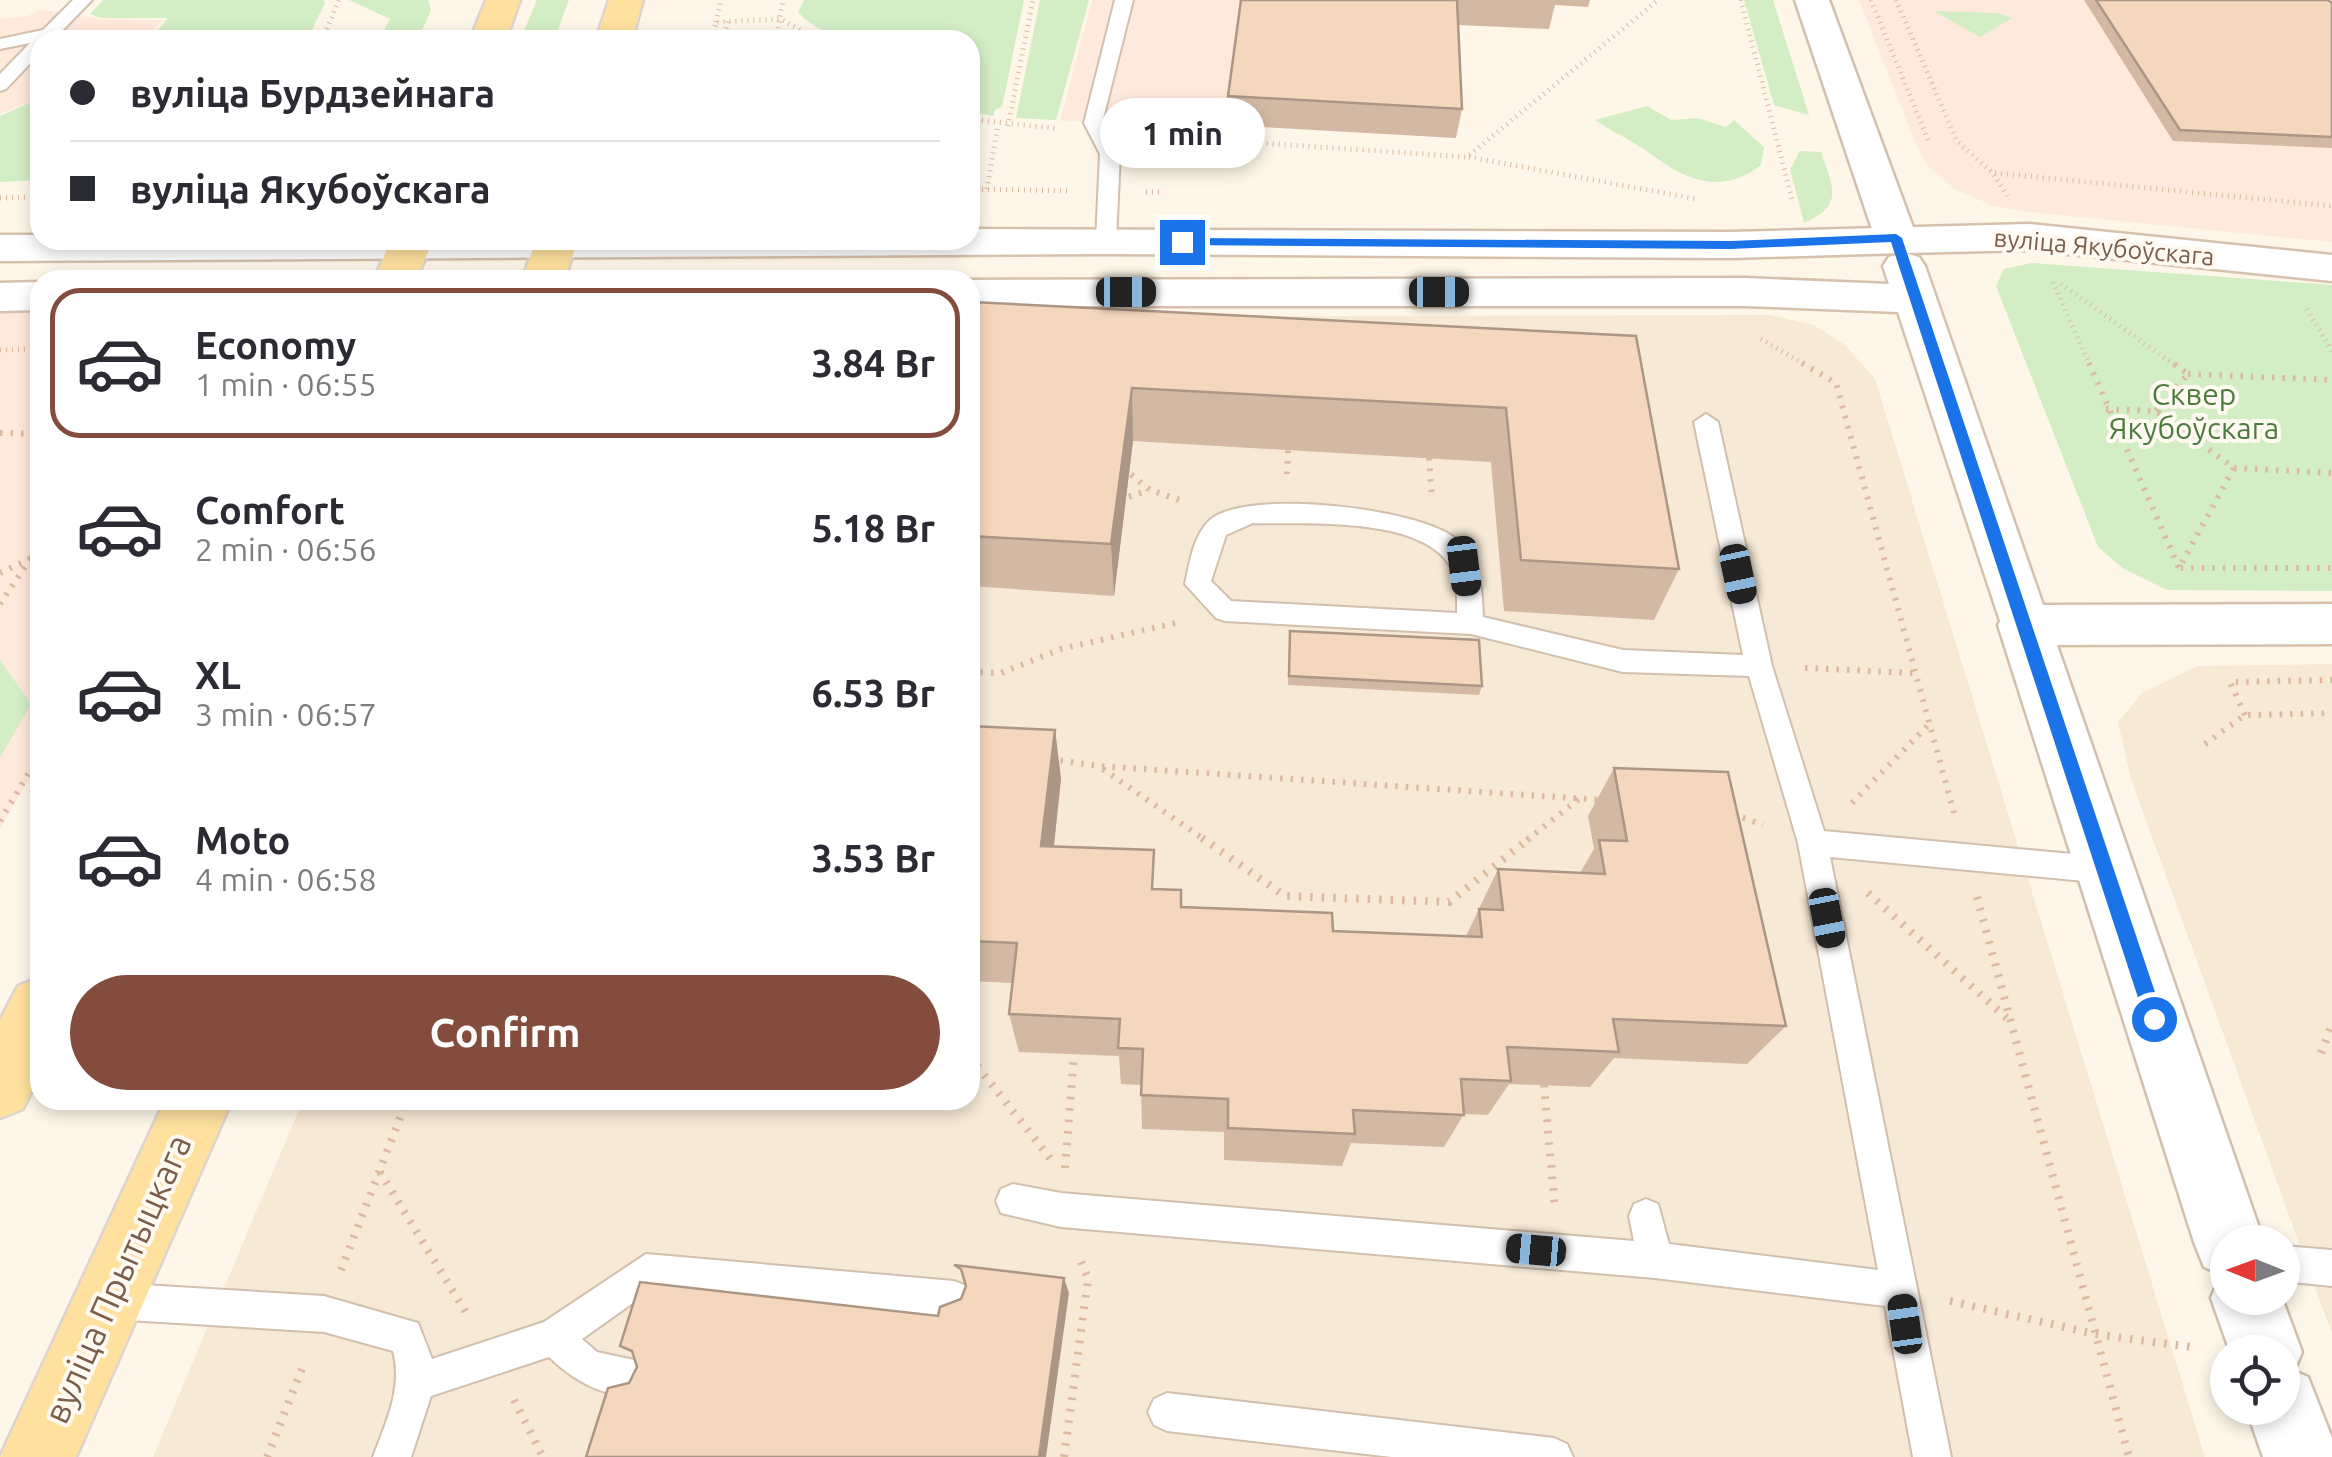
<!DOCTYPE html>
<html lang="en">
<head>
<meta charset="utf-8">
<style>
	:root { --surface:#fff; --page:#f2f2f3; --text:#2b2b33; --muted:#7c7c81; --line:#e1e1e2; --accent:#834c3c }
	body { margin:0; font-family:Ubuntu,sans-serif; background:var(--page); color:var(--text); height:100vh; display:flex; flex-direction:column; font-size:38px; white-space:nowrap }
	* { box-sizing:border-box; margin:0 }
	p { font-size:32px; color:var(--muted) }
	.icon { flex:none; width:55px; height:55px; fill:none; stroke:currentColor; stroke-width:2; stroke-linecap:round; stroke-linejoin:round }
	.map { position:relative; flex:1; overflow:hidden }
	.drawer { position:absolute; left:30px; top:270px; width:950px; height:840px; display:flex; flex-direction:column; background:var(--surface); border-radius:30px; box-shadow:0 5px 15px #0003 }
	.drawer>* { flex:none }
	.guide { position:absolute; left:30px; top:30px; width:950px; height:220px; border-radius:30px; box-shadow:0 5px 15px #0003; display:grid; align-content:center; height:220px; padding:0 40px; background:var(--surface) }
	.needle { width:65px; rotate:271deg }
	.fabs { position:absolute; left:2210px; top:1225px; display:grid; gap:20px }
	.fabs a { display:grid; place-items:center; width:90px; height:90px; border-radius:50%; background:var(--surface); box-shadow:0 5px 15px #0003; font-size:50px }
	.end { position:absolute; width:45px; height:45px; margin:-22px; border:12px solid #1a73e8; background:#fff; box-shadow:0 0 0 5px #fff }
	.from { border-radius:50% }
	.bubble { position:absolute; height:70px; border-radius:35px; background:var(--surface); box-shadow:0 5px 15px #0003; font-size:32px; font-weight:700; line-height:70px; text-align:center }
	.car { position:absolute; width:30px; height:60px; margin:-30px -15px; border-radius:12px; box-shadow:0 0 8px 2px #0007; background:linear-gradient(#222 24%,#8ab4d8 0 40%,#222 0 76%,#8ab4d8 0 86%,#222 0) }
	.guide b { display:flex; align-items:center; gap:35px; height:95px; font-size:38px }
	.guide b+b { border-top:2px solid var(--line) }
	.guide i { width:25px; height:25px; background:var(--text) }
	ul { padding:18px 0 0; list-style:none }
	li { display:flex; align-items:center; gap:30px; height:150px; margin:0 20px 15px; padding:0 20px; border:5px solid transparent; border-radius:30px }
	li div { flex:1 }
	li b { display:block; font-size:38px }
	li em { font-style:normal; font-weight:700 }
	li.on { border-color:var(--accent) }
	li>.icon { width:90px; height:90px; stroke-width:1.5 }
	.button { display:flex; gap:20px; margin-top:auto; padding:20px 40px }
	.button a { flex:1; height:115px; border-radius:60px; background:var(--accent); color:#fff; font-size:40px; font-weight:700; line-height:115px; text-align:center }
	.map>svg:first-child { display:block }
</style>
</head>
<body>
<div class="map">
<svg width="2332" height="1457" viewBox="0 0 2332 1457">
	<rect width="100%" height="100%" fill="#fef7e9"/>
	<g fill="#f6e9d6">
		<path d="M1770,315L1814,325L1845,345L1875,379L2205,1457H153L303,1100H970V317Z"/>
		<path d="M2332,664V1334L2131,779L2118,722L2142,693L2197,666Z"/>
	</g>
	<g fill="#ffe8dc">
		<path d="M1092,0H1450L1456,138L1227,125L1060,121Z"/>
		<path d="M1859,0H2332V242L2029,212L1994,206L1956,190L1928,166L1919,151Z"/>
		<path d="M43,10L99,19L162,20L144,40H40V97L0,114V19L27,16Z"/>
		<path d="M0,306H40V759L0,829Z"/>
	</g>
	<g fill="#d3edc5">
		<path d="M103,0H324L325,3L307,40H150L168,18H100L90,14Z"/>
		<path d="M349,0H428L431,10L418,40H379L390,19Z"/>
		<path d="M537,0H569L554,40H520Z"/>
		<path d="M804,0H1024L1002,107L995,110L993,116L970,112V40C917,40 837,56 798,12Z"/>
		<path d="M1040,0H1089L1056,120L1016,118Z"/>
		<path d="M1744,0H1773L1809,115L1774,105Z"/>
		<path d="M1934,11L1998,13L2012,18L1980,37Z"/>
		<path d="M40,98V180L0,182V116Z"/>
		<path d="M1647,106L1671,120L1698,118L1726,127L1734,120L1764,147L1761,165C1720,197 1684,179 1648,152C1632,140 1612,132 1595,120Z"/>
		<path d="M1800,151L1821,152C1832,186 1846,205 1804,223L1790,169Z"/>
		<path d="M2032,263L2332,285V591L2167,590L2124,569L2098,547L1996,286L2004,269Z"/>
		<path d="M0,660L31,704L0,758Z"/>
	</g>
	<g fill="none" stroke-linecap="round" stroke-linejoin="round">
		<defs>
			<g id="service">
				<path d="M73,0H92L53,40H40V53L6,89L0,91V74L30,43L0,49V39L43,30Z"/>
				<path d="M1115,0H1133L1102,123L1120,154L1116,241L1106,247L1096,241L1100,154L1084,123Z"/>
				<path d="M1706,414L1718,422L1772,666L1824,831L2105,857L2115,861L2120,870L2115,879L2105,883L1830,857L1951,1457H1913L1885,1306L1655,1278L1061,1227L1001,1213L996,1201L1001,1189L1013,1184L1061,1193L1634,1241L1629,1216L1634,1204L1646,1199L1658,1204L1669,1244L1878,1270L1798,843L1749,676L1623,672L1471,634L1225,621L1216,618L1185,584C1190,562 1193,536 1210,520C1246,488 1420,508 1456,539C1480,560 1482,587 1483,617L1623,650L1743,655L1694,422ZM1253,523C1305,525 1420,515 1451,567C1458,580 1457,599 1457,613L1231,601L1211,581L1226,535Z"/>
				<path d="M2282,1246L2332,1250V1286L2282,1281Z"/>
				<path d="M646,1254L954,1281L967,1286L972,1299L967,1312L954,1317L651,1290L582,1339L597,1352L653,1364L658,1377L653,1390C615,1406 575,1382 549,1357L431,1396L411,1457H373C386,1422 403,1388 393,1351L324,1332L111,1319L98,1314L93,1301L98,1288L111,1283L324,1296L418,1323L432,1359L544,1322Z"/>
				<path d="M1167,1393L1554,1438L1567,1444L1573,1457H1392L1167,1431L1154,1425L1148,1412L1154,1399Z"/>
			</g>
			<g id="tertiary">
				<path d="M1795,0H1829L1917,238L1911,247L1896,251L1881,247L1875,238Z"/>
				<path d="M2024,605L2042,611L2050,625L2264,1242H2228V1298H2282L2302,1352L2294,1371L2308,1377L2332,1438V1457H2263L2246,1408H2282V1352H2230L2211,1298L2221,1274L2204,1267L2194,1242L1998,625L2006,611Z"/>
			</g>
			<g id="secondary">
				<path d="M2029,224L2332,255V281L2029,250L1905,253L1919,257L1925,266L2043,605L2332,604V644L2024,645L2006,639L1898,312L1745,306H970V280H964L1745,278L1889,284L1883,266L1889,257L1903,253L1731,258L1106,254L0,261V235H40V240H970V229L1731,232Z"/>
				<path d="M40,282V310L0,311V283Z"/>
			</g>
			<g id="primary">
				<path d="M486,0H520L506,40H470Z"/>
				<path d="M609,0H643L632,40H596Z"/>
				<path d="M391,240H433L416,280H374Z"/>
				<path d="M536,240H578L564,280H522Z"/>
				<path d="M40,977V1074L23,1109L0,1118V1020L18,986Z"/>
				<path d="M165,1100H232L76,1457H0Z"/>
			</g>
		</defs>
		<use href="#service" stroke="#d2bfad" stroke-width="4"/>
		<use href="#tertiary" stroke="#d2bfad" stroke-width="5"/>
		<use href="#secondary" stroke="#d7c1ac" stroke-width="5"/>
		<use href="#primary" stroke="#ddd5d0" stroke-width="5"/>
		<g stroke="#dbbaa0" stroke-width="5" stroke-dasharray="1 5" stroke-linecap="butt">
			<path d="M1741,0L1793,203"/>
			<path d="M1871,0L1928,140"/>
			<path d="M1896,0L1957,141L1993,173L2007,196"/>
			<path d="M716,22L721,0"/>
			<path d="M326,31L335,40"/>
			<path d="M712,38L716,22L780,19L819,40"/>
			<path d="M322,40L339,0"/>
			<path d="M723,40L728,21"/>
			<path d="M776,40L783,0"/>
			<path d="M970,119L1059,129"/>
			<path d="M1008,126L1033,0"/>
			<path d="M1141,135L1467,157L1658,0"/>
			<path d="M1469,157L1697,199"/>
			<path d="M1995,173L2332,206"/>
			<path d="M970,189L1069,191"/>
			<path d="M987,189L998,125"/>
			<path d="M1146,192H1164"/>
			<path d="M0,198L40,197"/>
			<path d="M2053,282L2090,366"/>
			<path d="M2061,284L2176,366"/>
			<path d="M2307,309L2332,351"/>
			<path d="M1761,339L1807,366"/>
			<path d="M0,350L40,349"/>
		</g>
		<g stroke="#dbbaa0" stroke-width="6" stroke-dasharray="2.5 8" stroke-linecap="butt">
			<path d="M1802,363L1836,383L1954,813"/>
			<path d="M2089,363L2179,568"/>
			<path d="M2188,374L2332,380"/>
			<path d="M2106,409L2156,411L2234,468L2179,568H2332"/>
			<path d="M2156,411L2188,374L2173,363"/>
			<path d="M0,433L40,434"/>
			<path d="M1429,458L1432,497"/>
			<path d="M1123,468L1150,490L1186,502"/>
			<path d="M2234,468L2332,473"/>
			<path d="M1287,474L1288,450"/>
			<path d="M1119,500L1149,490"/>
			<path d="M0,573L40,554"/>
			<path d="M0,604L40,544"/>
			<path d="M1805,668L1913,673"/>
			<path d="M970,672L1001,673L1061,649L1180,622"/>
			<path d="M2245,715L2230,682L2332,680"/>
			<path d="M2205,744L2245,715L2332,713"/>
			<path d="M1050,759L1099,766L1601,800"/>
			<path d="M1103,769L1205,840"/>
			<path d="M1852,803L1930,723"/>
			<path d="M1733,814L1763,825"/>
			<path d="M0,821L40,754"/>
			<path d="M1527,840L1579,799"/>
		</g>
		<g stroke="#dbbaa0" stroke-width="8" stroke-dasharray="2.5 9" stroke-linecap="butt">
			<path d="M1202,838L1285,896L1449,902L1530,838"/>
			<path d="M1868,893L2011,1022"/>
			<path d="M1977,897L2129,1457"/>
			<path d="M2321,1053L2332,1024"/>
			<path d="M970,1057L1053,1162"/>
			<path d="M1544,1085L1555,1209"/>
			<path d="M1065,1168L1074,1054"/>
			<path d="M380,1172L470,1319"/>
			<path d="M341,1270L407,1100"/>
			<path d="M1950,1301L2095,1334L2198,1348"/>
			<path d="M514,1400L543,1457"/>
			<path d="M267,1457L305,1361"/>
			<path d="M1064,1457L1088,1279L1079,1257"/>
		</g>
		<use href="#service" fill="#fff" fill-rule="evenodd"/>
		<use href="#tertiary" fill="#fff" fill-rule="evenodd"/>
		<use href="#secondary" fill="#fff" fill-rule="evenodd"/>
		<use href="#primary" fill="#ffe09f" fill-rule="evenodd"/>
	</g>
	<g fill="#d3b9a3">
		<path d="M1241,0H1590L1588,7L1555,5L1549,29L1458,25L1462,109L1456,138L1227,125L1228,96Z"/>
		<path d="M2084,0H2328L2332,3V148L2173,141Z"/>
		<path d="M970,308L1636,336L1679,569L1654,620L1504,611L1491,462L1133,441L1114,596L970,586Z"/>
		<path d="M1290,631L1482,686L1479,695L1288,685Z"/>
		<path d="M970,726L1055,730L1061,779L1054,846L1155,889L1181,907L1333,931L1466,936L1498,869L1580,873L1594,849L1588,816L1614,768L1786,1026L1747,1064L1614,1058L1590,1087L1509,1084L1488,1115L1464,1114L1444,1147L1351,1143L1342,1166L1224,1160V1132L1142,1129L1141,1085L1121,1084L1119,1056L1019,1052L1009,1014L1012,983L970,981Z"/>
	</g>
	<g fill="#ac9685">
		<path d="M1132,388L1133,441L1114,596L1111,544Z"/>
		<path d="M1055,730L1061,779L1049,890L1041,846Z"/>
		<path d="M1064,1278L1069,1293L1046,1457H1039Z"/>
	</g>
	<g fill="#f5d7be" stroke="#ac9685" stroke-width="2.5">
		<path d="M1241,0H1457L1462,109L1228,96Z"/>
		<path d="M2096,0H2328L2332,3V137L2180,130Z"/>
		<path d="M972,302L1636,336L1679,569L1521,560L1506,408L1132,388L1111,544L970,536V308Z"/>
		<path d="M1290,631L1479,640L1482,686L1289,676Z"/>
		<path d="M970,726L1055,730L1041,846L1154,850L1152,889L1181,890V907L1332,913L1333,931L1482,937L1479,909L1503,910L1498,869L1605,874L1599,840L1627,841L1614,768L1728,772L1786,1026L1613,1019L1619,1052L1507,1047L1511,1081L1461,1079L1464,1115L1353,1110L1355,1134L1228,1128V1099L1141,1095L1143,1049L1118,1048L1120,1019L1009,1014L1017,943L970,941Z"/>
		<path d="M954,1265L1064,1278L1039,1457H586L608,1388L629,1383L637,1367L632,1351L620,1346L640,1282L938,1316L940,1307L961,1299L966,1286L961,1269Z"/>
	</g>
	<path fill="#1a73e8" d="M1896,234L1902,238L2164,1019L2154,1028L2145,1019L1891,242L1731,249L1182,245L1176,242L1182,238L1731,241Z"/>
	<g text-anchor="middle" stroke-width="8" stroke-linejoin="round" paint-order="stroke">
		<g font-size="25" fill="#7b5e4a" stroke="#fffaf1">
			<text transform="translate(2104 247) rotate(5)" y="9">вуліца Якубоўскага</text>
		</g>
		<g font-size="30" fill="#4c7b3e" stroke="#fffaf1">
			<text x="2194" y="405">Сквер<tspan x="2194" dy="34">Якубоўскага</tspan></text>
		</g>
		<g font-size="35" fill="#7b5e4a" stroke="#fffaf1">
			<text transform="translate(118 1279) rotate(-66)" y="12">вуліца Прытыцкага</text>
		</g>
	</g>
</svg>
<div class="fabs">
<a><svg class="needle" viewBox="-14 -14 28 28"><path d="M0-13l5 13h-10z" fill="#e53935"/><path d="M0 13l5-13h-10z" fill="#7c7c81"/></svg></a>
<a><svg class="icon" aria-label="locate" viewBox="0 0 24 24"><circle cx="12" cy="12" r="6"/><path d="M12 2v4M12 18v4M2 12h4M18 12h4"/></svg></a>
</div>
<i class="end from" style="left:2154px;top:1019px"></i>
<i class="end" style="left:1182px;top:242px"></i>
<div class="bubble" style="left:1100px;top:98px;width:165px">1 min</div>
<i class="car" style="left:1126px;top:292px;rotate:90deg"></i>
<i class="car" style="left:1439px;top:292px;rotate:90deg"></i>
<i class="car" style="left:1464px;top:566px;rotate:173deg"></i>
<i class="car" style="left:1738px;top:574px;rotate:168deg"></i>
<i class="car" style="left:1827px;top:918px;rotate:169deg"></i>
<i class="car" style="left:1536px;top:1250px;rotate:275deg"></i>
<i class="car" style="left:1905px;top:1324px;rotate:352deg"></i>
<div class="guide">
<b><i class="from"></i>вуліца Бурдзейнага</b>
<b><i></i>вуліца Якубоўскага</b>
</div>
<section class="drawer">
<ul>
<li class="on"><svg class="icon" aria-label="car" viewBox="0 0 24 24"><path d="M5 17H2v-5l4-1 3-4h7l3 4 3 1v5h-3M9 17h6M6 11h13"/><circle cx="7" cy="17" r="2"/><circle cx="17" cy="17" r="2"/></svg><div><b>Economy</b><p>1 min · 06:55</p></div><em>3.84 Br</em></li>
<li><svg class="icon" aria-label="car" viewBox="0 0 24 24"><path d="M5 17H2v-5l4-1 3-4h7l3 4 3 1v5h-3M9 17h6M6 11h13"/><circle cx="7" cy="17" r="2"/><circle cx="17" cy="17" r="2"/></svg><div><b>Comfort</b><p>2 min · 06:56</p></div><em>5.18 Br</em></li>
<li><svg class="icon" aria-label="car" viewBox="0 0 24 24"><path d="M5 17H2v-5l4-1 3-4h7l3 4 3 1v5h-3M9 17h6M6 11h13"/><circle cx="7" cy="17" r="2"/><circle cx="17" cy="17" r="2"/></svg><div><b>XL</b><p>3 min · 06:57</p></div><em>6.53 Br</em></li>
<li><svg class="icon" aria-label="car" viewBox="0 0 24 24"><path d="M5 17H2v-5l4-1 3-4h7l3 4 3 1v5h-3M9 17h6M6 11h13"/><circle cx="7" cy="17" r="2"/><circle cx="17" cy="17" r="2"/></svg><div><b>Moto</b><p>4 min · 06:58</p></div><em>3.53 Br</em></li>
</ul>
<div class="button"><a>Confirm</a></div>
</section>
</div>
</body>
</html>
